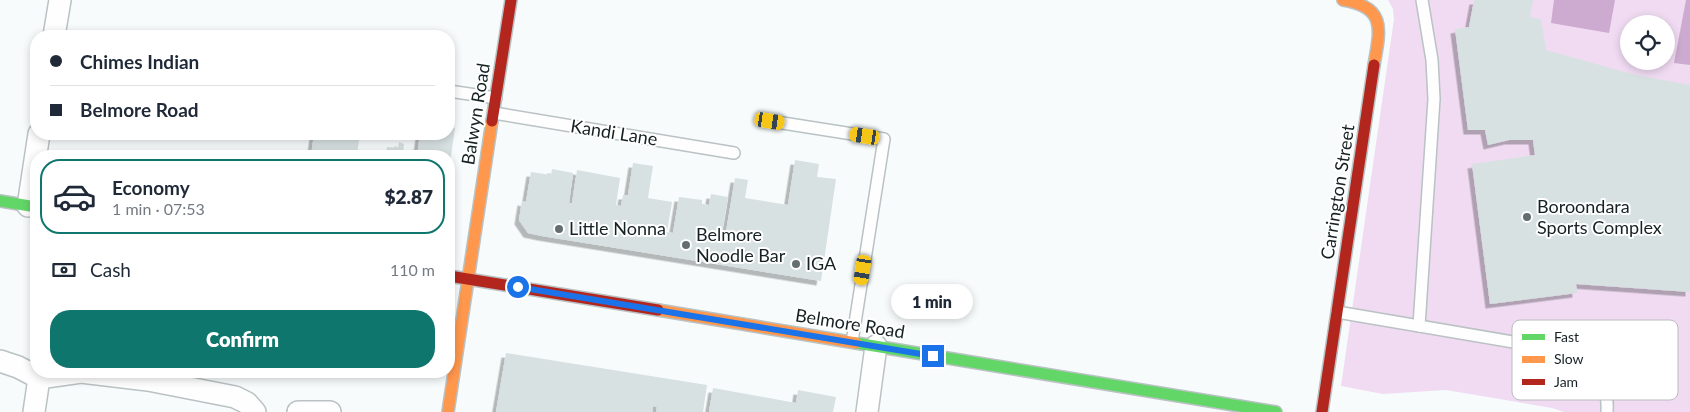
<!DOCTYPE html>
<html lang="en">
<head>
<meta charset="utf-8">
<style>
	:root { --surface:#fff; --page:#f2f2f3; --text:#1f2937; --muted:#747a83; --line:#e0e1e3; --accent:#0f766e }
	body { margin:0; font-family:Lato,sans-serif; background:var(--page); color:var(--text); height:100vh; display:flex; flex-direction:column; font-size:19px; white-space:nowrap }
	* { box-sizing:border-box; margin:0 }
	p { font-size:16px; color:var(--muted) }
	.icon { flex:none; width:28px; height:28px; fill:none; stroke:currentColor; stroke-width:2; stroke-linecap:round; stroke-linejoin:round }
	.map { position:relative; flex:1; overflow:hidden }
	.details { position:absolute; left:30px; top:150px; width:425px; height:228px; display:flex; flex-direction:column; background:var(--surface); border-radius:20px; box-shadow:0 2px 8px #0003 }
	.details>* { flex:none }
	.guide { position:absolute; left:30px; top:30px; width:425px; height:110px; border-radius:20px; box-shadow:0 2px 8px #0003; display:grid; align-content:center; height:110px; padding:0 20px; background:var(--surface) }
	.fabs { position:absolute; left:1620px; top:15px; display:grid; gap:10px }
	.fabs a { display:grid; place-items:center; width:55px; height:55px; border-radius:50%; background:var(--surface); box-shadow:0 2px 8px #0003; font-size:25px }
	.end { position:absolute; width:22px; height:22px; margin:-11px; border:6px solid #1a73e8; background:#fff; box-shadow:0 0 0 2px #fff }
	.from { border-radius:50% }
	.bubble { position:absolute; height:35px; border-radius:18px; background:var(--surface); box-shadow:0 2px 8px #0003; font-size:16px; font-weight:800; line-height:35px; text-align:center }
	.car { position:absolute; width:15px; height:30px; margin:-15px -8px; border-radius:6px; box-shadow:0 0 4px 1px #0007; background:linear-gradient(#f5c518 24%,#345 0 40%,#f5c518 0 76%,#345 0 86%,#f5c518 0) }
	.guide b { display:flex; align-items:center; gap:18px; height:48px; font-size:19px }
	.guide b+b { border-top:1px solid var(--line) }
	.guide i { width:12px; height:12px; background:var(--text) }
	ul { padding:9px 0 0; list-style:none }
	li { display:flex; align-items:center; gap:15px; height:75px; margin:0 10px 8px; padding:0 10px; border:2px solid var(--line); border-radius:20px }
	li div { flex:1 }
	li b { display:block; font-size:19px }
	li em { font-style:normal; font-weight:800 }
	li.active { border-color:var(--accent) }
	li>.icon { width:45px; height:45px; stroke-width:1.5 }
	.pay { display:flex; align-items:center; gap:12px; height:55px; padding:0 20px; font-size:19px }
	.pay p { margin-inline-start:auto }
	.action { display:flex; gap:10px; margin-top:auto; padding:10px 20px }
	.action a { flex:1; height:58px; border-radius:20px; background:var(--accent); color:#fff; font-size:20px; font-weight:800; line-height:58px; text-align:center }
	.map>svg:first-child { display:block }
</style>
</head>
<body>
<div class="map">
<svg width="1690" height="412" viewBox="0 0 1690 412">
	<defs>
		<filter id="shadow"><feDropShadow dx="-4.5" dy="4.5" stdDeviation="0" flood-color="#0004"/></filter>
	</defs>
	<rect width="100%" height="100%" fill="#f7fbfc"/>
	<path fill="#f0dbf3" fill-rule="evenodd" d="M1388,0H1690V412H1564L1552,408L1446,390L1383,394L1341,386L1394,19L1393,9ZM1629,24H1666V61H1629Z"/>
	<g fill="#cdaacf">
		<path d="M1554,0H1615L1609,33L1551,23Z"/>
		<path d="M1686,0H1690V65L1674,63Z"/>
	</g>
	<g fill="#d8e1e2" filter="url(#shadow)">
		<path d="M1474,0H1533L1530,17L1541,19L1546,50L1636,75L1690,85V292L1576,284L1577,293L1490,304L1472,164L1535,155L1533,140H1509L1488,145L1485,130H1468L1455,29L1469,27Z"/>
		<path d="M449,127L455,128L450,163L449,156H417L420,134H449Z"/>
		<path d="M314,134H360L357,154L366,156H311Z"/>
		<path d="M399,142L404,144L403,156H385L387,147L398,148Z"/>
		<path d="M795,160L819,164L817,177L836,179L821,281L542,236L528,233L519,220L522,201L526,202L531,172L551,175L552,169L573,173L569,203H572L577,170L620,178L616,205L621,206L623,195H628L633,163L653,166L648,198L672,202L667,232L673,233L679,197L702,200V204L709,205L711,194L728,197L721,238H725L735,178L748,180L745,198L788,205Z"/>
		<path d="M506,353L707,385L703,412H656L657,407L653,406L652,412H496Z"/>
		<path d="M713,388L796,403L798,390L836,397L833,412H709Z"/>
	</g>
	<g fill="none" stroke-linecap="round" stroke-linejoin="round">
		<defs>
			<g id="lane">
				<path d="M449,91L496,98"/>
				<path d="M494,113L734,153"/>
				<path d="M770,121L884,139L852,342"/>
				<path d="M1337,312L1560,350C1593,357 1609,378 1607,412"/>
				<path d="M1419,326L1434,99L1432,60L1422,0"/>
			</g>
			<g id="street">
				<path d="M54,36L60,0"/>
				<path d="M28,206L39,134"/>
				<path d="M0,361L18,367L39,378"/>
				<path d="M34,412L39,378L81,372L148,380L235,397L247,403L255,412"/>
				<path d="M298,412H330"/>
				<path d="M867,412L876,346"/>
			</g>
			<g id="fast">
				<path d="M0,201L36,207"/>
				<path d="M856,343L1276,412"/>
			</g>
			<g id="slow">
				<path d="M1343,0C1387,7 1380,30 1374,65"/>
				<path d="M658,310L856,343"/>
				<path d="M448,412L492,121"/>
			</g>
			<g id="jam">
				<path d="M492,121L511,0"/>
				<path d="M449,276L658,310"/>
				<path d="M1322,412L1374,65"/>
			</g>
		</defs>
		<use href="#lane" stroke="#bac2c3" stroke-width="14"/>
		<use href="#street" stroke="#bac2c3" stroke-width="24"/>
		<use href="#fast" stroke="#bac2c3" stroke-width="14"/>
		<use href="#slow" stroke="#bac2c3" stroke-width="14"/>
		<use href="#jam" stroke="#bac2c3" stroke-width="14"/>
		<use href="#lane" stroke="#fefeff" stroke-width="11"/>
		<use href="#street" stroke="#fefeff" stroke-width="21"/>
		<use href="#fast" stroke="#63d668" stroke-width="11"/>
		<use href="#slow" stroke="#ff974d" stroke-width="11"/>
		<use href="#jam" stroke="#b3261e" stroke-width="11"/>
	</g>
	<g fill="none" stroke-linecap="round" stroke-linejoin="round">
		<path stroke="#1a73e8" stroke-width="6" d="M518,287L933,356"/>
	</g>
	<g fill="#646d6f" stroke="#fff" stroke-width="2">
		<circle cx="1527" cy="217" r="5"/>
		<circle cx="559" cy="229" r="5"/>
		<circle cx="686" cy="245" r="5"/>
		<circle cx="796" cy="264" r="5"/>
	</g>
	<g text-anchor="middle" stroke-width="4" stroke-linejoin="round" paint-order="stroke">
		<g font-size="18" fill="#152123" stroke="#fff">
			<text transform="translate(476 114) rotate(-81)" y="6">Balwyn Road</text>
			<text transform="translate(614 133) rotate(9)" y="6">Kandi Lane</text>
			<text transform="translate(1338 192) rotate(-81)" y="6">Carrington Street</text>
			<text transform="translate(850 324) rotate(9)" y="6">Belmore Road</text>
		</g>
		<g font-size="18" fill="#152123" stroke="#fff" text-anchor="start">
			<text x="1537" y="213">Boroondara<tspan x="1537" dy="21">Sports Complex</tspan></text>
			<text x="569" y="235">Little Nonna</text>
			<text x="696" y="241">Belmore<tspan x="696" dy="21">Noodle Bar</tspan></text>
			<text x="806" y="270">IGA</text>
		</g>
	</g>
	<rect x="1512" y="320" width="166" height="80" rx="8" fill="#fff" stroke="#b9bcbd" stroke-width="1"/>
	<rect x="1522" y="334" width="23" height="6" fill="#63d668"/>
	<rect x="1522" y="356" width="23" height="7" fill="#ff974d"/>
	<rect x="1522" y="379" width="23" height="6" fill="#b3261e"/>
	<g font-size="14" fill="#152123">
		<text x="1554" y="342">Fast</text>
		<text x="1554" y="364">Slow</text>
		<text x="1554" y="387">Jam</text>
	</g>
</svg>
<div class="fabs">
<a><svg class="icon" aria-label="locate" viewBox="0 0 24 24"><circle cx="12" cy="12" r="6"/><path d="M12 2v4M12 18v4M2 12h4M18 12h4"/></svg></a>
</div>
<i class="end from" style="left:518px;top:287px"></i>
<i class="end" style="left:933px;top:356px"></i>
<div class="bubble" style="left:891px;top:284px;width:82px">1 min</div>
<i class="car" style="left:770px;top:121px;rotate:99deg"></i>
<i class="car" style="left:865px;top:136px;rotate:279deg"></i>
<i class="car" style="left:863px;top:270px;rotate:189deg"></i>
<div class="guide">
<b><i class="from"></i>Chimes Indian</b>
<b><i></i>Belmore Road</b>
</div>
<section class="details">
<ul>
<li class="active"><svg class="icon" aria-label="car" viewBox="0 0 24 24"><path d="M5 17H2v-5l4-1 3-4h7l3 4 3 1v5h-3M9 17h6M6 11h13"/><circle cx="7" cy="17" r="2"/><circle cx="17" cy="17" r="2"/></svg><div><b>Economy</b><p>1 min · 07:53</p></div><em>$2.87</em></li>
</ul>
<div class="pay"><svg class="icon" aria-label="cash" viewBox="0 0 24 24"><path d="M3 7h18v10H3z"/><circle cx="12" cy="12" r="2"/></svg>Cash<p>110 m</p></div>
<div class="action"><a>Confirm</a></div>
</section>
</div>
</body>
</html>
